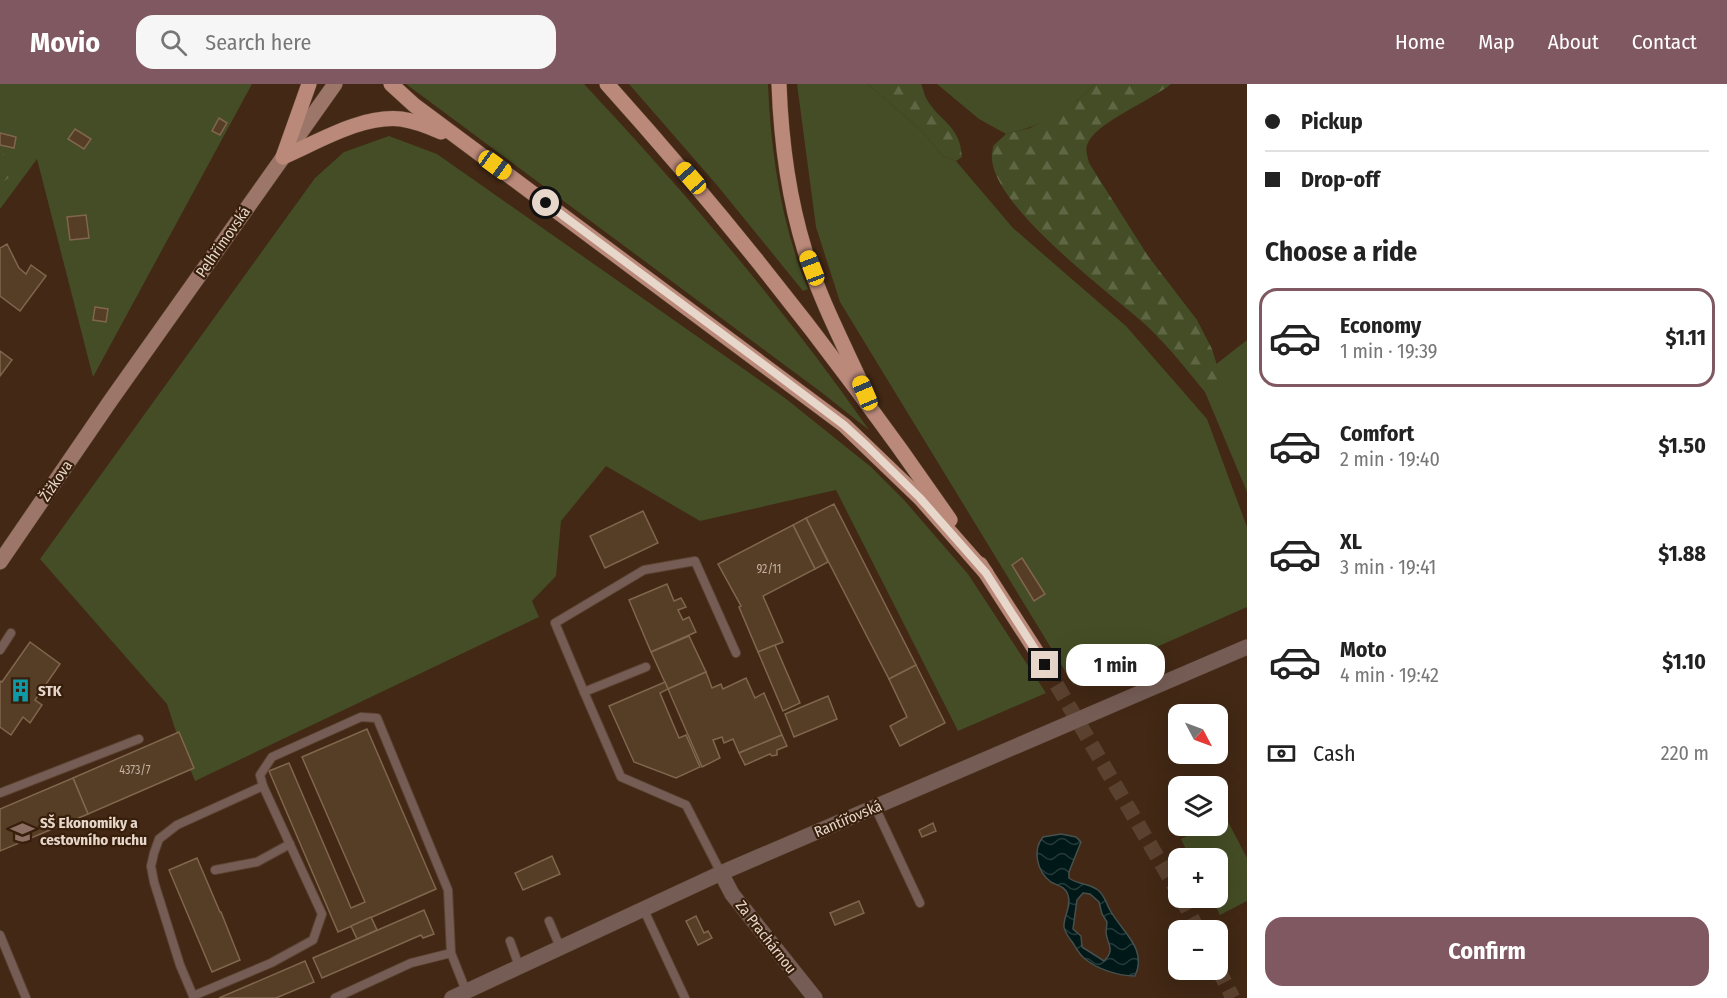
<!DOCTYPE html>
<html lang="en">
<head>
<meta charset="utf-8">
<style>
	:root { --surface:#fff; --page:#f6f6f6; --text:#222; --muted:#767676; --line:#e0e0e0; --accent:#805861 }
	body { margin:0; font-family:"Fira Sans Condensed",sans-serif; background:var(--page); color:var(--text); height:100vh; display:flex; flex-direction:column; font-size:22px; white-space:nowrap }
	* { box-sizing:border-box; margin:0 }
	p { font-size:20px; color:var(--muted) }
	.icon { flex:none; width:33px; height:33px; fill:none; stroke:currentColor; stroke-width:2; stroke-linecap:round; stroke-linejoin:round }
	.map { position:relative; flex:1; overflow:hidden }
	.panel { display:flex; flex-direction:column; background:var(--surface); width:480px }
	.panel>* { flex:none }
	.top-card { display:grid; align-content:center; height:132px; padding:0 18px; background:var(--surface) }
	.needle { width:39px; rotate:131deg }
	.tools { position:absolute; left:1168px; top:620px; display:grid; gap:12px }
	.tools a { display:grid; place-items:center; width:60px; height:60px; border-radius:12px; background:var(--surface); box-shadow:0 6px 24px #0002; font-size:30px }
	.end { position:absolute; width:27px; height:27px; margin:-14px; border:8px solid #e7d6ca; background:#111; box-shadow:0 0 0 3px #111 }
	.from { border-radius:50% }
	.bubble { position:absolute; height:42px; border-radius:18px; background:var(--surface); box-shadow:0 6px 24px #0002; font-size:20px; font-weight:700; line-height:42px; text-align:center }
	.car { position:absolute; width:18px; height:36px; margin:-18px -9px; border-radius:8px; box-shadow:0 0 4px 2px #0007; background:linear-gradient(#f5c518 24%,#345 0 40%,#f5c518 0 76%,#345 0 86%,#f5c518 0) }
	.top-card b { display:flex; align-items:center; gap:21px; height:57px; font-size:22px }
	.top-card b+b { border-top:2px solid var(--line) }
	.top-card i { width:15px; height:15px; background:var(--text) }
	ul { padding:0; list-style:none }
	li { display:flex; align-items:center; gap:18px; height:99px; margin:0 12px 9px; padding:0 6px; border:3px solid transparent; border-radius:18px }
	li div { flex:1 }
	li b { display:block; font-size:22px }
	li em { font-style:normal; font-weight:700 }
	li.on { border-color:var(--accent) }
	li>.icon { width:54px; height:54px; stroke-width:1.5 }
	h2 { padding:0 18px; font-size:27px; line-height:72px }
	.pay { display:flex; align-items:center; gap:15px; height:66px; padding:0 18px; font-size:22px }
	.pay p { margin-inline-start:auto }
	.cta { display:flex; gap:12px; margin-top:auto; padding:12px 18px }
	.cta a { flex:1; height:69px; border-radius:18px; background:var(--accent); color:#fff; font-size:24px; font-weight:700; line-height:69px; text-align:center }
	header { display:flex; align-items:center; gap:36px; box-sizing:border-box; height:84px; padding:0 30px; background:var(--accent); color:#fff }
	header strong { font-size:28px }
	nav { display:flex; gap:33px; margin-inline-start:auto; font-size:21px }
	.search { width:420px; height:54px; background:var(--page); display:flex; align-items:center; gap:15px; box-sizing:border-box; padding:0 21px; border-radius:18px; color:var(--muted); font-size:22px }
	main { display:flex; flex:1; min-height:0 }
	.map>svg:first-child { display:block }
</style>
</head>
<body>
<header>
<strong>Movio</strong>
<div class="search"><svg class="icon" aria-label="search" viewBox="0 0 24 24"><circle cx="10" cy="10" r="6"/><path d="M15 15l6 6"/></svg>Search here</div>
<nav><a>Home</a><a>Map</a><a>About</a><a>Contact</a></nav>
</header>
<main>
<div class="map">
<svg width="1247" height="914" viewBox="0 0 1247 914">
	<defs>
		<pattern id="forest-firs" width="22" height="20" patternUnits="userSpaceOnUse" patternTransform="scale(1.5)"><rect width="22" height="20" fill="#444d25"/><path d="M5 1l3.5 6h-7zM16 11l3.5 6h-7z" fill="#5f6643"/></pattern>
		<pattern id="water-waves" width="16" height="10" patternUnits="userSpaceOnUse" patternTransform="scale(1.5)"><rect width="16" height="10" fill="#011819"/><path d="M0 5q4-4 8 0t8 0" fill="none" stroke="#263939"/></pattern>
	</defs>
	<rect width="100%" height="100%" fill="#422815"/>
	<g fill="#444d25">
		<path d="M0,0H252L93,293L37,75L0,125Z"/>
		<path d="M406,0H584C686,109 784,224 869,346L821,308Z"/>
		<path d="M629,0H768C771,70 781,140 808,205L803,207L716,100Z"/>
		<path d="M797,0H868L923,48L943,72L956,77L1013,144L1126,242L1207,335L1247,443V523L1073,600L840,218L816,143Z"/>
		<path d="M937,0H1095C1089,5 1084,11 1078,16C1058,34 1032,44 1006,50L979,35Z"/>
		<path d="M389,52L437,70L785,314L871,383L904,416L968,490L1046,609L958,647L836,406L700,437L606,382L561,437L556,492L532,517L539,533L195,697L180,660L167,620L40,475L315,94L344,68Z"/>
		<path d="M1247,256V408L1205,308L1206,288Z"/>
		<path d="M1225,732L1247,774V817L1220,831L1211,813H1218V774H1190L1181,755L1208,741H1218V735Z"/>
	</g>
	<g fill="url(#forest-firs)">
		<path d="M868,0H921C923,4 924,10 926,14C939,38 960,40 962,73L956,77L943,72L923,48Z"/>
		<path d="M1095,0H1171C1151,17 1094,39 1087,61C1085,66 1088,74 1089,79L1148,172L1197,236L1212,265L1221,294L1213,307L1205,308C1187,286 1168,262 1147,242C1109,208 997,126 992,76C991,72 993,66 993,62L1006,50L1030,44L1054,32L1077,17Z"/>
		<path d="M0,68L14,77C15,87 11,96 0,98Z"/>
	</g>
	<path fill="url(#water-waves)" stroke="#46514e" stroke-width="1.5" fill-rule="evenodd" d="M1061,750L1076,753L1081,758L1069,788V794C1078,801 1089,799 1098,806C1105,812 1106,819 1110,826C1121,847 1148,864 1135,892C1119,892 1096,885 1084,874C1079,870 1076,864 1073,859C1069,854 1065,849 1064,843C1063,833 1072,822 1068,811C1065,802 1058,802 1051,798C1037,788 1032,766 1043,753ZM1083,809L1090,810L1099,818L1102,830L1107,838C1107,839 1106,847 1106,848C1107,861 1116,865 1104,877L1082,863L1081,852L1073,845L1077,816Z"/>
	<g fill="#563e26" stroke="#80664d" stroke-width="1.5">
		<path d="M219,34L227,39L220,51L212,47Z"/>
		<path d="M75,45L91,55L84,65L68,55Z"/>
		<path d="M0,49L16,53L14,64L0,61Z"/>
		<path d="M86,131L89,154L70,156L67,133Z"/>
		<path d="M7,160L19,184L26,190L31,181L46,192L20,227L0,212V164Z"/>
		<path d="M95,223L108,225L106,238L93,236Z"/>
		<path d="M0,267L12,276L0,292Z"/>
		<path d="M834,420L916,581L889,595L806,434Z"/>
		<path d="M643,427L658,459L605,484L590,452Z"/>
		<path d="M806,434L828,478L815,485L793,441Z"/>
		<path d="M793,441L815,485L763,512L783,558L758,568L739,523L741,522L718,480Z"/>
		<path d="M1022,474L1045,510L1034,517L1012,481Z"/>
		<path d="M667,500L674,517L681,514L686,523L678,526L683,536L689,533L696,548L651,568L629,516Z"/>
		<path d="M689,552L706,588L668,605L651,568Z"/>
		<path d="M30,558L60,580L35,616L42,621L30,639L23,633L11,651L0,643V597L2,598Z"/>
		<path d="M775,561L800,619L783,627L758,568Z"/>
		<path d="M916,581L945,639L900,662L890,642L907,633L889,595Z"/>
		<path d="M706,588L712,604L721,600L723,605L746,594L755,614L764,609L782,651L739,669L733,655L724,659L722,653L713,656L720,674L702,683L668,605Z"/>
		<path d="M665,598L668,605L660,609L679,654L686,651L700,683L676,694L634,678L609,622Z"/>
		<path d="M828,612L837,635L794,653L785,630Z"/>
		<path d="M367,645L436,805L338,848L269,687L289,679L351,824L365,818L302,673Z"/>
		<path d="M179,648L194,684L88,730L73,694Z"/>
		<path d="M782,651L787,662L777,666V671L772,672L770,670L745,681L739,669Z"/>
		<path d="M73,694L88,730L0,767V725Z"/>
		<path d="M933,739L936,747L922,753L919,746Z"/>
		<path d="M552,772L560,790L523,806L515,789Z"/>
		<path d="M197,774L220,828H221L240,876L212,888L169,786Z"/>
		<path d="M859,817L864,829L835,841L830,829Z"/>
		<path d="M424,826L434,850L423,854L421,851L322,894L313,874Z"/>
		<path d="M696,832L704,849L708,847L712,854L698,861L686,837Z"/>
		<path d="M371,833L377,846L357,855L351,842Z"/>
		<path d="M305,877L314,898L276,914H219Z"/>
	</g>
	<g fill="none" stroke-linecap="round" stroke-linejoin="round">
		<g stroke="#5b4230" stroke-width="15" stroke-dasharray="15 8" stroke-linecap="butt">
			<path d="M1045,581L1179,810"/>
			<path d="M1181,813L1198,846"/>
			<path d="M1218,885L1233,914"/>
		</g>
		<defs>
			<g id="service">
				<path d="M0,566L11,549"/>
				<path d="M646,583L584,608L621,693L686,721L721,789"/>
				<path d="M584,608L555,539L644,486L695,477L736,569"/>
				<path d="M0,709L139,655"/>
				<path d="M875,723L920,819"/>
				<path d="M215,786L257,778L290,760"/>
				<path d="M643,824L685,914"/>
				<path d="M549,837L560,863"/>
				<path d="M0,851L26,914"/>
				<path d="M510,857L519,882"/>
				<path d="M193,912L271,879L313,856L322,830L263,702L260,691L272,673L361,633L377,634L448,806L451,869L466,907"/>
				<path d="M194,914L180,881L154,798L151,782L154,769L159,755L177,741L263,702"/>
				<path d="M335,914L411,879L451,869"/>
			</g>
			<path id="minor" d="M721,789L732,810L815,914"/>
			<path id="tertiary" d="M452,914L721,789L1247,563"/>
			<path id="secondary" d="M0,478L111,316L335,0"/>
			<g id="primary">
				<path d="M391,0L414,21L844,341L920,414L986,489"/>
				<path d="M607,0C731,138 845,283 950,436"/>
				<path d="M779,0C781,56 788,112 805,167C819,213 842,257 862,301"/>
				<path d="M283,73C318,58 361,31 401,35C415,37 428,42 441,48"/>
				<path d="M283,73L309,0"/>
				<path d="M980,480L1045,581"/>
			</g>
		</defs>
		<use href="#service" stroke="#5c4432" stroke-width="10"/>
		<use href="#minor" stroke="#5c4432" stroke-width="16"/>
		<use href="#tertiary" stroke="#5c4432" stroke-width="16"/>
		<use href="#secondary" stroke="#5c4432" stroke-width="16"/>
		<use href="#primary" stroke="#5c4432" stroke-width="16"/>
		<use href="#service" stroke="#755d55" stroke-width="8"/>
		<use href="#minor" stroke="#755d55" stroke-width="15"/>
		<use href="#tertiary" stroke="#755d55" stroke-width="15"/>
		<use href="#secondary" stroke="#9c7669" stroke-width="15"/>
		<use href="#primary" stroke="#ba8979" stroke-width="15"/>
	</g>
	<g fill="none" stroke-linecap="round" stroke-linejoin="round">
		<path stroke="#e7d6ca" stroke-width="8" d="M546,119L771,286L844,341L867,362L920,414L986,489L1045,581"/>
	</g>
	<defs>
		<symbol id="building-bare" viewBox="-9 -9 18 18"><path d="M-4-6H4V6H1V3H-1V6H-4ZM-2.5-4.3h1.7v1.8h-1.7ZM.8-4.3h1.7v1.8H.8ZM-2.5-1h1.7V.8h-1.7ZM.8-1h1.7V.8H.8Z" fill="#0f9aa8" stroke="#371f0b" stroke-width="2.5" paint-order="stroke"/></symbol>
		<symbol id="university-bare" viewBox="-9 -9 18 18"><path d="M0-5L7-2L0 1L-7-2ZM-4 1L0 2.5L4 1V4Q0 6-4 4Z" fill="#8d6e63" stroke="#371f0b" stroke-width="2.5" paint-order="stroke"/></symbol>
	</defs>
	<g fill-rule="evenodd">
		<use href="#building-bare" x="4" y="590" width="33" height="33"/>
		<use href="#university-bare" x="6" y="732" width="33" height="33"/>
	</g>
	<g text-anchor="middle" stroke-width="4.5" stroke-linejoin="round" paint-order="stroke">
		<g font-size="12" fill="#c3b0a1">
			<text x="769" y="489">92/11</text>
			<text x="135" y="690">4373/7</text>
		</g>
		<g font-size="15" fill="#e7d6ca" stroke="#371f0b">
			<text transform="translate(223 158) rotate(-55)" y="5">Pelhřimovská</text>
			<text transform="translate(56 397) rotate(-56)" y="5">Žižkova</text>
			<text transform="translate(848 735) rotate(-23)" y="5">Rantířovská</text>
			<text transform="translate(766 853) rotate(52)" y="5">Za Prachárnou</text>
		</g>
		<g font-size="15" font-weight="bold" fill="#e7d6ca" stroke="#371f0b" text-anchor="start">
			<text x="38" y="612">STK</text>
			<text x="40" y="744">SŠ Ekonomiky a<tspan x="40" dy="17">cestovního ruchu</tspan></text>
		</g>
	</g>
</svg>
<div class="tools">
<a><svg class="needle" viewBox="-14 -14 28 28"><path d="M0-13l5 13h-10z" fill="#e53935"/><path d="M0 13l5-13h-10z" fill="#767676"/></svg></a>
<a><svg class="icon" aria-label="layers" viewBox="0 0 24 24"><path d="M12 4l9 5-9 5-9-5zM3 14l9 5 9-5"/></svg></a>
<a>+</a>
<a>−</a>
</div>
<i class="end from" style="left:546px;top:119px"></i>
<i class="end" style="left:1045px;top:581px"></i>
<div class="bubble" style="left:1066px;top:560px;width:99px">1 min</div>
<i class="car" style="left:495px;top:81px;rotate:126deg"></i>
<i class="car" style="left:691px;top:94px;rotate:319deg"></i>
<i class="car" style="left:812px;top:184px;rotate:339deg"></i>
<i class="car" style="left:865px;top:309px;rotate:337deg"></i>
</div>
<section class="panel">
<div class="top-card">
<b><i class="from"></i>Pickup</b>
<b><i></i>Drop-off</b>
</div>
<h2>Choose a ride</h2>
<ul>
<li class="on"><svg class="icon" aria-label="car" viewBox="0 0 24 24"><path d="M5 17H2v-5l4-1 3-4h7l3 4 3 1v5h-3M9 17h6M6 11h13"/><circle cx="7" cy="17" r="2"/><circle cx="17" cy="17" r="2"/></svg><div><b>Economy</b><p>1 min · 19:39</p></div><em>$1.11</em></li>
<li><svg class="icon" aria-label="car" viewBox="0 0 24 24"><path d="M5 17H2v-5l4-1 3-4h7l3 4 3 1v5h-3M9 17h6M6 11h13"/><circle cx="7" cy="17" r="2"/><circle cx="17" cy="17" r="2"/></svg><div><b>Comfort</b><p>2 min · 19:40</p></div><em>$1.50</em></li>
<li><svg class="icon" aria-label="car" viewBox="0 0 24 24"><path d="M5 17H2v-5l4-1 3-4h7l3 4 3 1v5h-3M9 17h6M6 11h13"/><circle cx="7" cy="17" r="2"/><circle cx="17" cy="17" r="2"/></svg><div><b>XL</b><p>3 min · 19:41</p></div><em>$1.88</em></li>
<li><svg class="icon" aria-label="car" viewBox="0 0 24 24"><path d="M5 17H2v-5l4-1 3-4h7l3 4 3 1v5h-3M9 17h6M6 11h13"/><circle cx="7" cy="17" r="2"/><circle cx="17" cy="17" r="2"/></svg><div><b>Moto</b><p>4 min · 19:42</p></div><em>$1.10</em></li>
</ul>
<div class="pay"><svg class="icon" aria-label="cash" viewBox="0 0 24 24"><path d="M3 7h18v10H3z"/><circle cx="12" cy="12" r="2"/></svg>Cash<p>220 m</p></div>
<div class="cta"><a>Confirm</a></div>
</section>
</main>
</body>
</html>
